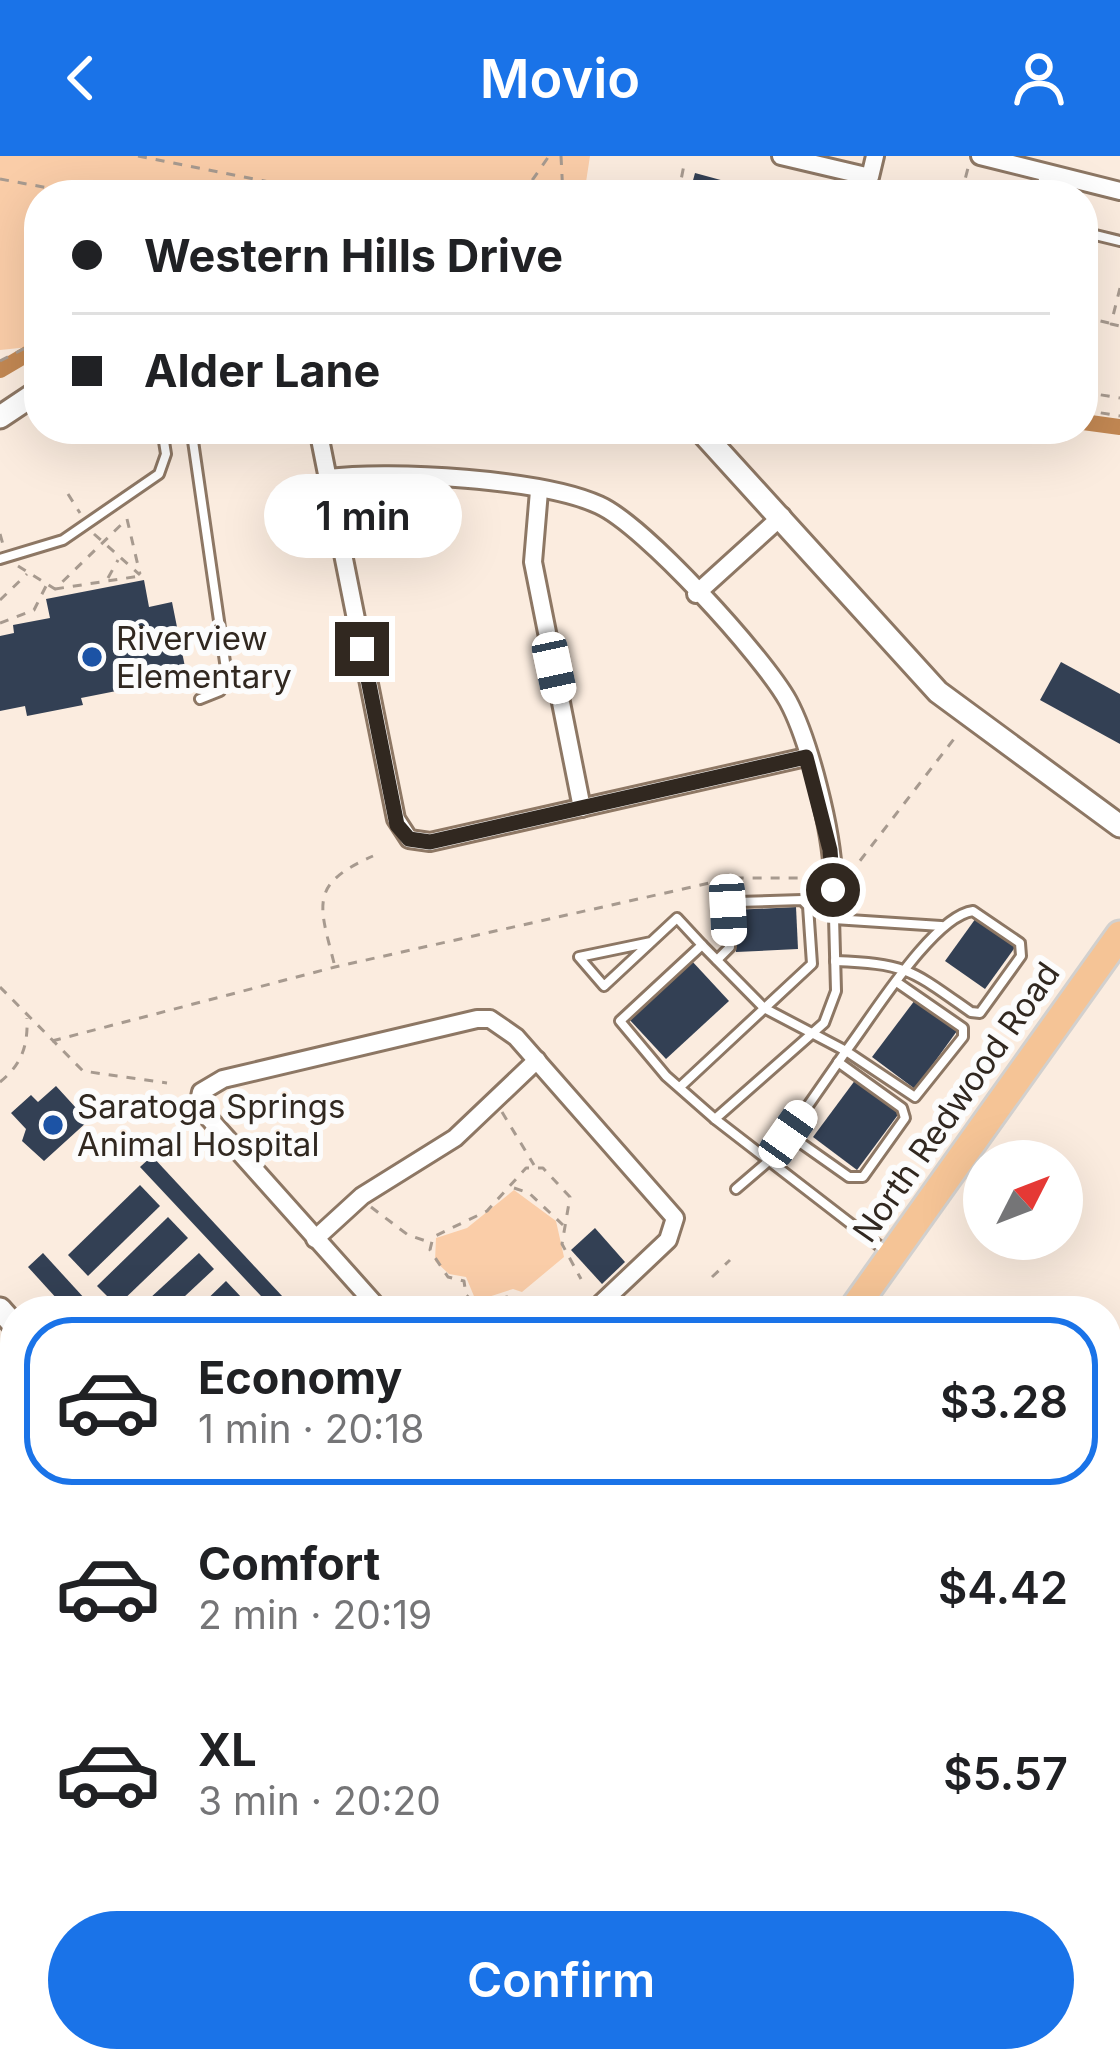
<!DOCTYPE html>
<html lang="en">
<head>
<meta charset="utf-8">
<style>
	:root { --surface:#fff; --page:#f2f2f2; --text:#202124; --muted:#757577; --line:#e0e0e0; --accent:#1a73e8 }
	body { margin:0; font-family:Inter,sans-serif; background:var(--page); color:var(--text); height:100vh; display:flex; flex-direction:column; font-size:45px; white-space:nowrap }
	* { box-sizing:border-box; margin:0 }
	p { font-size:39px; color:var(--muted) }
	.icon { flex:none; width:66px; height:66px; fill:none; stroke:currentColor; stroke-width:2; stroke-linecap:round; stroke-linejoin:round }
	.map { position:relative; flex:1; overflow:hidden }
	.side { position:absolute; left:0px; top:1140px; width:1122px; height:777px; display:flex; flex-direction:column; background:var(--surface); border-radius:48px 48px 0 0; box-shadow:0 12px 48px #0002 }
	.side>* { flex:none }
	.hud { position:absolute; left:24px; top:24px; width:1074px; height:264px; border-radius:48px; box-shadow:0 12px 48px #0002; display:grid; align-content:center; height:264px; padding:0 48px; background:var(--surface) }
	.needle { width:78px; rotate:48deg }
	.fabs { position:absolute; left:963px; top:984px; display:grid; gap:24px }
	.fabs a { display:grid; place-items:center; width:120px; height:120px; border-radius:50%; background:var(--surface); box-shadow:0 12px 48px #0002; font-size:60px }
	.end { position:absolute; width:54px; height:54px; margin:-27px; border:15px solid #312820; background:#fff; box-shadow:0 0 0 6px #fff }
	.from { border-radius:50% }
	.bubble { position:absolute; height:84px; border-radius:42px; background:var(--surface); box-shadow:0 12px 48px #0002; font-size:39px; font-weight:600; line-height:84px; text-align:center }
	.car { position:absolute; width:36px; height:72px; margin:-36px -18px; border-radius:15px; box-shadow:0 0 9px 3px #0007; background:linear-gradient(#fff 24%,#345 0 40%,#fff 0 76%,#345 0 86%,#fff 0) }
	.hud b { display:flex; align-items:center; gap:42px; height:114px; font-size:45px }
	.hud b+b { border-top:3px solid var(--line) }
	.hud i { width:30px; height:30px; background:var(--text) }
	ul { padding:21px 0 0; list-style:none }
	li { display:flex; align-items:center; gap:36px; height:168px; margin:0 24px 18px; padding:0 24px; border:6px solid transparent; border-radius:48px }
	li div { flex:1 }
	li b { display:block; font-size:45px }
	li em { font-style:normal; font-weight:600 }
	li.current { border-color:var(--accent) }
	li>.icon { width:108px; height:108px; stroke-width:1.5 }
	.button { display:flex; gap:24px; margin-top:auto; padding:24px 48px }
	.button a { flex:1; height:138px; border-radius:72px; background:var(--accent); color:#fff; font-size:48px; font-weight:600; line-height:138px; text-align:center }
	header { display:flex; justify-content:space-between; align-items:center; height:156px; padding:0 48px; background:var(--accent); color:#fff; font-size:54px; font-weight:600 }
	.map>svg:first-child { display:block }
</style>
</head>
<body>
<header><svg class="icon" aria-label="back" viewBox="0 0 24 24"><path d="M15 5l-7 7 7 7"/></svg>Movio<svg class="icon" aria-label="person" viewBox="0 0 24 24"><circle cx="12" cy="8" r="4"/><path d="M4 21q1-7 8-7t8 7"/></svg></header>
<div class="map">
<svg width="1120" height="1915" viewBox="0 0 1120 1915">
	<rect width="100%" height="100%" fill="#fbecdf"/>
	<g fill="#facda8">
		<path d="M0,0H590L584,39H39V190L0,194Z"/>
		<path d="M514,1034L556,1065L564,1101L522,1136L513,1133L476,1145L466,1121L449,1118L435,1105L436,1082L467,1072Z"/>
	</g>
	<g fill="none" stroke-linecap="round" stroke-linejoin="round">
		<g stroke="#c38853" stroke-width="16">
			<path d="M0,214L39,191"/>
			<path d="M1083,266L1120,271"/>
		</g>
	</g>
	<g fill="#334054">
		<path d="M695,17L772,38V39H689Z"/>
		<path d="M144,424L149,451L172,446L187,521L81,542L83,549L27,560L25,550L0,555V480L14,477L13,469L50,462L46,443Z"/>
		<path d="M1061,506L1120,538V588L1040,544Z"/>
		<path d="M796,751L798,793L736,796L734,754Z"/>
		<path d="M976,762L1016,790L985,833L945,805Z"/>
		<path d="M691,804L729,845L666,903L628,862Z"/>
		<path d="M915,844L957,875L915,933L872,901Z"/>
		<path d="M856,923L900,956L857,1014L813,981Z"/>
		<path d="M56,930L88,965L44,1005L22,985L26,973L11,957L31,939L38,946Z"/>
		<path d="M152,1000L296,1155H275L140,1011Z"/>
		<path d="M140,1029L160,1050L88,1120L68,1099Z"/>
		<path d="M168,1061L188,1082L117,1150L97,1130Z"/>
		<path d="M595,1072L625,1106L602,1128L571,1094Z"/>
		<path d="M43,1097L96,1155H68L28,1111Z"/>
		<path d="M199,1097L214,1113L169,1155H136Z"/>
		<path d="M226,1125L242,1142L229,1155H195Z"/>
		<path d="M15,1297V1561L0,1574V1305Z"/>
		<path d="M1116,1848L1120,1851V1890L1107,1881V1864Z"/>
		<path d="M368,1902H428L438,1910L434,1915H384Z"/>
		<path d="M978,1902H1012L1004,1915Z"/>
		<path d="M1037,1902H1040L1061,1915H1029Z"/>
	</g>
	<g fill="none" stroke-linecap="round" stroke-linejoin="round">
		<defs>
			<g id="service">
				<path d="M1040,39L1044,18"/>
				<path d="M1083,76L1120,85"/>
				<path d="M186,273L192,278L227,520L220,535L200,543"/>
				<path d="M0,403L63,384L159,318L166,298L162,273"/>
				<path d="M833,724L836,835L824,867L715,963L886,1095"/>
				<path d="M834,763L941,770"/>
				<path d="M651,786L579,801L604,830L677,762L702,789"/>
				<path d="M835,805C909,808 911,814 971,856L980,857L1021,800L1020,787L973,755C933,760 872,861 846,895L915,941L963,881V872L898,827"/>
				<path d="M680,931L812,808L808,750L802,744L737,746L728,754L730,791L717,804"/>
				<path d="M715,963L666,920L620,865L702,789L764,852L846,895L771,1003L736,1033"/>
				<path d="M788,978L849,1021H863L905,962L902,952L838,906"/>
				<path d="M0,1235L15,1251"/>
				<path d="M0,1628L15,1615"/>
				<path d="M1107,1667L1120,1675"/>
				<path d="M0,1744L15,1788"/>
				<path d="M1107,1806L1120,1814"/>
				<path d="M0,1853L15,1840"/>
				<path d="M0,1864L15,1881"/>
				<path d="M34,1902L46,1915"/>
				<path d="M121,1902L133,1915"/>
				<path d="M456,1902L471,1915"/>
			</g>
			<g id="minor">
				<path d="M781,0L870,21L875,0"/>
				<path d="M980,0L1120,35"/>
				<path d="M318,273L396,663L409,683L430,686L806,601"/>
				<path d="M328,322C390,314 543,323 599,349C644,369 763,500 788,545C809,584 832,675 833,721"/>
				<path d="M539,335L533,406L582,652"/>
				<path d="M696,438L782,360"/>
				<path d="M315,1083L362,1040L455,982L537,904"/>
				<path d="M381,1155L198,950L201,936L223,923L477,863H490L516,881L675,1062L668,1084L593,1155"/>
				<path d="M893,1902L904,1915"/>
				<path d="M1093,1902L1114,1915"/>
			</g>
			<g id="tertiary">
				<path d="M0,261L39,235"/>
				<path d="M699,273L938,536L1120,670"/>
				<path d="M0,1153L15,1170"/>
				<path d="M1107,1542L1120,1546"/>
			</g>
			<g id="primary">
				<path d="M852,1155L1120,779"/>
				<path d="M255,1915L266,1902"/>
				<path d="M301,1915L312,1902"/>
			</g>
		</defs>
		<use href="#service" stroke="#8d7764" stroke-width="14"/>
		<use href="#minor" stroke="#8d7764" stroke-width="22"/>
		<use href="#tertiary" stroke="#8d7764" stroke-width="27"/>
		<use href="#primary" stroke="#d2d0ce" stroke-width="33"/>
		<g stroke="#a79a8f" stroke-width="3" stroke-dasharray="9 9" stroke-linecap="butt">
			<path d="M138,0L335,39"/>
			<path d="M561,0L563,39"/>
			<path d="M0,23L86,39"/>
			<path d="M522,39L549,0"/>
			<path d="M678,39L685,4"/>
			<path d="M781,39L783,28"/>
			<path d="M961,39L968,12"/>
			<path d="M1120,132L1111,168L1120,170"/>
			<path d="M1083,161L1109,167"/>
			<path d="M0,205L39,185"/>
			<path d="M1083,236L1120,242"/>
			<path d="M1083,254L1120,260"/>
			<path d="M68,338L80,357"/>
			<path d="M127,363L140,418"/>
			<path d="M0,378L4,392"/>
			<path d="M94,378L140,419"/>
			<path d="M18,410L55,433L127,363"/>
			<path d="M108,422L118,404"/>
			<path d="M55,433L140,420"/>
			<path d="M0,444L27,418"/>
			<path d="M0,467L34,454L46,430"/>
			<path d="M849,719L957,579"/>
			<path d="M334,807C319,748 309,728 373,700"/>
			<path d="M0,831L83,915L167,927"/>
			<path d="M52,885L335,811L732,722H813"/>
			<path d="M0,926C22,908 28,890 27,862"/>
			<path d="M502,956L534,1009"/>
			<path d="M514,1032L529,1037L563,1069"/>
			<path d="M371,1051L408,1079L429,1086"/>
			<path d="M712,1121L730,1104"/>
			<path d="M524,1148L507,1141L476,1148L466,1139L464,1125L448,1121L430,1094L433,1081L487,1055L526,1012H543L570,1041L562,1088L581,1123"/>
			<path d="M942,1902L966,1915"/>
			<path d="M1018,1915L1026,1902"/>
		</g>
		<use href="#service" stroke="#fff" stroke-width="8"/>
		<use href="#minor" stroke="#fff" stroke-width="16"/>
		<use href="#tertiary" stroke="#fff" stroke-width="21"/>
		<use href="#primary" stroke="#f5c496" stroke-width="27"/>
	</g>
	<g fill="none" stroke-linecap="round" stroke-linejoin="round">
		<path stroke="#312820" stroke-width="15" d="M362,493L397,669L409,683L430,686L806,601L830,694L833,734"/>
	</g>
	<g fill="#1c53a5" stroke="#fcfcfc" stroke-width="4.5">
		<circle cx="92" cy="501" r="12"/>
		<circle cx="53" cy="969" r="12"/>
	</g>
	<g text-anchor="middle" stroke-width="12" stroke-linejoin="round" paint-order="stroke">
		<g font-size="33" fill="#312820" stroke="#fcfcfc" text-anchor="start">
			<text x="116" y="494">Riverview<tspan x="116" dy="38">Elementary</tspan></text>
			<text x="77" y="962">Saratoga Springs<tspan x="77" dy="38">Animal Hospital</tspan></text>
		</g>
		<g font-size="33" fill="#312820" stroke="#fcfcfc">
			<text transform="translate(956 946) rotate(-55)" y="12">North Redwood Road</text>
		</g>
	</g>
</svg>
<div class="fabs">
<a><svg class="needle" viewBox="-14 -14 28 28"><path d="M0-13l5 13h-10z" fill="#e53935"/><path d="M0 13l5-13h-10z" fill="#757577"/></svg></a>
</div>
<i class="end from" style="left:833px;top:734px"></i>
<i class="end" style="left:362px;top:493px"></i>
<div class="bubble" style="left:264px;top:318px;width:198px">1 min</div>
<i class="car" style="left:554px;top:512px;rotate:168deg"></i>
<i class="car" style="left:728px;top:754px;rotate:177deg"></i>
<i class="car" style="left:788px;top:978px;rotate:35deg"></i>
<div class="hud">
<b><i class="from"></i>Western Hills Drive</b>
<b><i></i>Alder Lane</b>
</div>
<section class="side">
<ul>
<li class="current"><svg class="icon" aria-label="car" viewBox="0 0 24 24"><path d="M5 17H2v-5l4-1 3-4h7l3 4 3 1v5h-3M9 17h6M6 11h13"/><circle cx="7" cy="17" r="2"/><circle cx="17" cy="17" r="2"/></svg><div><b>Economy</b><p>1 min · 20:18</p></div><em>$3.28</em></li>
<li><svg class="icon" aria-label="car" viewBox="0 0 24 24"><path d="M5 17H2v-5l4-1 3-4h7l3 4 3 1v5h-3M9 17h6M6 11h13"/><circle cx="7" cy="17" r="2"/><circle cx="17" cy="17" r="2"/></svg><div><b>Comfort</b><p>2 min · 20:19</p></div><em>$4.42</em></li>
<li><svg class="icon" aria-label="car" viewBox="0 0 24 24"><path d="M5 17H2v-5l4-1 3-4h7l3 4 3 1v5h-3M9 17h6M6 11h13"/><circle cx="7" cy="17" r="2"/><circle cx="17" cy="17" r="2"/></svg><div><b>XL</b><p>3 min · 20:20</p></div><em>$5.57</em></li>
</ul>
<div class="button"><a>Confirm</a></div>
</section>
</div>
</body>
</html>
